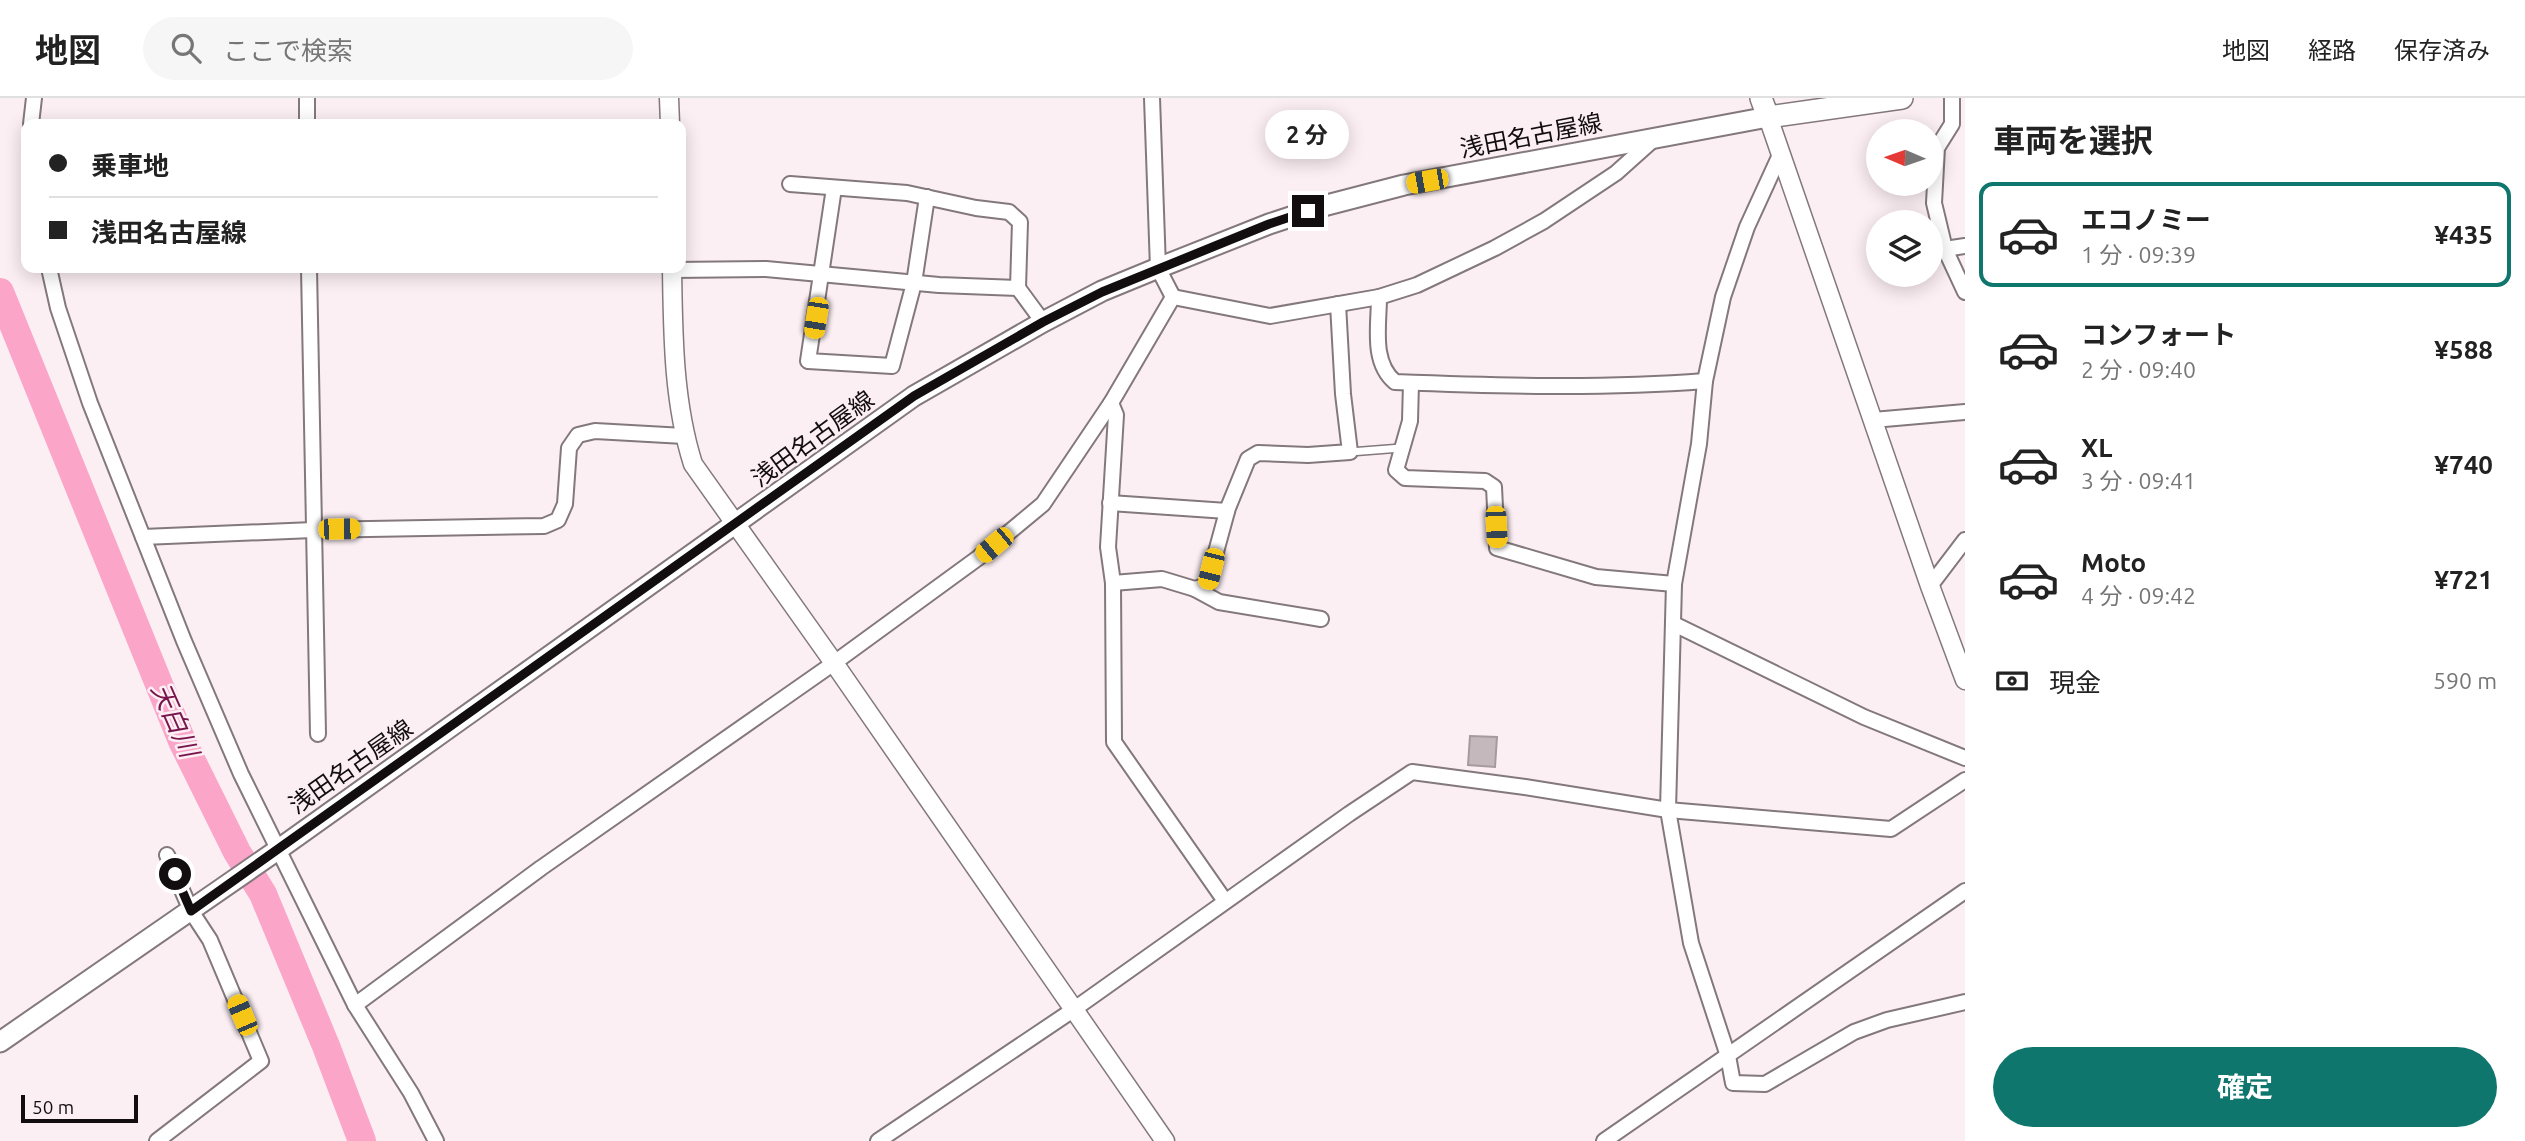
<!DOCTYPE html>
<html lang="ja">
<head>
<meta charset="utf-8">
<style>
	:root { --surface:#fff; --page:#f6f6f6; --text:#222; --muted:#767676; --line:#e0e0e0; --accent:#0f766e }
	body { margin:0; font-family:Ubuntu,"Noto Sans JP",sans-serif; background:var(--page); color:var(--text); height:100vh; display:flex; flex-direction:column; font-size:26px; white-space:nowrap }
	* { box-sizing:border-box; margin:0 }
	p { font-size:23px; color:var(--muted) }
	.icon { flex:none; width:38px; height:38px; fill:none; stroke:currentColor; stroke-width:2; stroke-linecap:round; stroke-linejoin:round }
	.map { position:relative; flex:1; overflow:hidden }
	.panel { display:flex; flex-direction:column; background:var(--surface); width:560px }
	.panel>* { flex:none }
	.hud { position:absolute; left:21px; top:21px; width:665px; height:154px; border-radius:14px; box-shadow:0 4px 18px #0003; display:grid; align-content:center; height:154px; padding:0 28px; background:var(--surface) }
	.needle { width:46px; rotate:272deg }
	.tools { position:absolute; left:1866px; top:21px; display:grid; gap:14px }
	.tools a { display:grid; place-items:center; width:77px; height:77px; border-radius:50%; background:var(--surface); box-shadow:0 4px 18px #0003; font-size:35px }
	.scale { position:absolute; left:21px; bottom:18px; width:117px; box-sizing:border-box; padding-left:7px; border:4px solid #120e10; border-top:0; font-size:19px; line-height:24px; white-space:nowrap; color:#120e10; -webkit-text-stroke:5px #fceff4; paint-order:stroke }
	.end { position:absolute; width:32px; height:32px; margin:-16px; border:9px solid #120e10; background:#fff; box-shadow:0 0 0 4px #fff }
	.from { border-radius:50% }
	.bubble { position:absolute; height:49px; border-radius:24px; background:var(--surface); box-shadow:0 4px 18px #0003; font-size:23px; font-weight:700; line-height:49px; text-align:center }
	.car { position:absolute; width:21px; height:42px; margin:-21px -10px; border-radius:9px; box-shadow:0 0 5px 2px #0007; background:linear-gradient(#f5c518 24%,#345 0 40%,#f5c518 0 76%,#345 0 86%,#f5c518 0) }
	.hud b { display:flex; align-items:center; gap:24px; height:66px; font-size:26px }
	.hud b+b { border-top:2px solid var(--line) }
	.hud i { width:18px; height:18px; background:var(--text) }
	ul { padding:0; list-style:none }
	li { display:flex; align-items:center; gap:21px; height:105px; margin:0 14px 10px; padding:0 14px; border:4px solid transparent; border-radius:14px }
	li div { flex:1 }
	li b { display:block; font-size:26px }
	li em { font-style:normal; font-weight:700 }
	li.selected { border-color:var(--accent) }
	li>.icon { width:63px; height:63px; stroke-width:1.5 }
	h2 { padding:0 28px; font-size:32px; line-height:84px }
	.pay { display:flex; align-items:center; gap:18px; height:77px; padding:0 28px; font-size:26px }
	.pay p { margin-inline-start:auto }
	.button { display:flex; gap:14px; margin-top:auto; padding:14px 28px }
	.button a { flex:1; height:80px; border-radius:42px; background:var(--accent); color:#fff; font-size:28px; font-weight:700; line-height:80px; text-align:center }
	header { display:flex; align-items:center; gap:42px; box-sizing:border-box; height:98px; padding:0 35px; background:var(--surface); border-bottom:2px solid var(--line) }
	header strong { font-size:33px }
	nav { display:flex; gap:38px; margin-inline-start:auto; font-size:24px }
	.search { width:490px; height:63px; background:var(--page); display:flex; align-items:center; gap:18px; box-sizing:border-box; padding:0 24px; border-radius:38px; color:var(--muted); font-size:26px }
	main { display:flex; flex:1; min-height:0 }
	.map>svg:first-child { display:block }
</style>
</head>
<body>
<header>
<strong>地図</strong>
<div class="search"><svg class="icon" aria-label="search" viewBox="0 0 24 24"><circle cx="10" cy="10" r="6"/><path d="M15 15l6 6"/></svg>ここで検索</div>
<nav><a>地図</a><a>経路</a><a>保存済み</a></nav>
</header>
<main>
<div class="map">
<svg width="1965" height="1043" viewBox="0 0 1965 1043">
	<rect width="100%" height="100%" fill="#fceff4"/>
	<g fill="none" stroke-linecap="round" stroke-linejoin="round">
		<path stroke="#fba5c9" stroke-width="28" d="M0,194L182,643L237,754L263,796L326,948L362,1043"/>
	</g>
	<path fill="#c4b8bc" stroke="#a69a9e" stroke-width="2" d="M1470,638L1497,639L1495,669L1468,667Z"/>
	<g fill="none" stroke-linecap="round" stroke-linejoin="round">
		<defs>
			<path id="service" d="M1350,354L1401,350"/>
			<g id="minor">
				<path d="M307,0V26"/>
				<path d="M1152,0L1158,170L1173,199"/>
				<path d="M1952,0V26L1937,50L1934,105L1945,151L1965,194"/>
				<path d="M31,26L34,0"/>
				<path d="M1780,57L1747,129L1723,199L1705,283L1699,346L1674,486L1668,712L1691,845L1728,958L1733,985L1765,986L1854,934L1887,922L1965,904"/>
				<path d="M790,86L907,95L976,110L1009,114L1020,124L1018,190L1043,224"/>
				<path d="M834,90L808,263L892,268L914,185L927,99"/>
				<path d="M1945,151L1965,148"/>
				<path d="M49,170L58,210L90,305L184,543L241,676L355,907L411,995L436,1043"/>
				<path d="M309,170L318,636"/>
				<path d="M672,172L766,171L939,187L1018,190"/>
				<path d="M1379,199C1379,227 1371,264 1395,284C1498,288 1602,291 1705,283"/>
				<path d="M1411,285L1410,323L1396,372L1405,380L1485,383L1494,389L1497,450L1596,479L1674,486"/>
				<path d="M1111,305L1116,317L1108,449L1113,485L1114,644L1225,803"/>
				<path d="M1873,322L1965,314"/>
				<path d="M1110,405L1227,413"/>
				<path d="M143,439L313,432L544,428L558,422L565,406L569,350L578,337L595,333L684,338"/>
				<path d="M1113,485L1162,481L1195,491L1207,487L1228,410L1248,361L1258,355L1308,357L1350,354L1343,296L1338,206"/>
				<path d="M1930,488L1965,442"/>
				<path d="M1195,491L1219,504L1321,521"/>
				<path d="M1674,526L1864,619L1965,660"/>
				<path d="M355,907L541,770L834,565L978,460L1043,406L1111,305L1173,199L1270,218L1379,199L1417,187L1495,150L1544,123L1616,75L1654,41"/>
				<path d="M157,1043L261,963L210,842L191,813L167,757"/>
				<path d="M878,1043L1073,912L1349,716L1412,674L1525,689L1668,712L1891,731L1965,682"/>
				<path d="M1604,1043L1965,793"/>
			</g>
			<g id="tertiary">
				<path d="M669,0L670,26"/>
				<path d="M1768,19L1930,488L1965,582"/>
				<path d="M672,170C673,235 673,303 693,366L834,565L1165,1043"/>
			</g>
			<path id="secondary" d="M0,944L279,751L914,298L1043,224L1102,193L1158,170L1269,126L1327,107L1404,87L1768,19"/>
			<path id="primary" d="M1761,0L1768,19L1902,0"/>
		</defs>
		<use href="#service" stroke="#83787c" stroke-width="10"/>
		<use href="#minor" stroke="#83787c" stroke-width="18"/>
		<use href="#tertiary" stroke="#83787c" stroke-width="21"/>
		<use href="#secondary" stroke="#83787c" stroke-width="23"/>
		<use href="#primary" stroke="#83787c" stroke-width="24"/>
		<use href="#service" stroke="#fff" stroke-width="7"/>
		<use href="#minor" stroke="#fff" stroke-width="14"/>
		<use href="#tertiary" stroke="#fff" stroke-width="18"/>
		<use href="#secondary" stroke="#fff" stroke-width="19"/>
		<use href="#primary" stroke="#fff" stroke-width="21"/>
	</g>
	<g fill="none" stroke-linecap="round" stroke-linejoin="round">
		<path stroke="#120e10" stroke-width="9" d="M175,776L191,813L914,298L1043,224L1102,194L1269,126L1308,113"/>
	</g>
	<g text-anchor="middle" stroke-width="5" stroke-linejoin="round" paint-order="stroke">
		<g font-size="24" fill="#120e10" stroke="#fceff4">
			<text transform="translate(1531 38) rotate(-11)" y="8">浅田名古屋線</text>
			<text transform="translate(813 341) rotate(-36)" y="8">浅田名古屋線</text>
			<text transform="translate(351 669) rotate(-35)" y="8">浅田名古屋線</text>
		</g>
		<g font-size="26" font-style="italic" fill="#78144b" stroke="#fceff4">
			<text transform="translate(175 622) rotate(66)" y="9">天白川</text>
		</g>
	</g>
</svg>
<div class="tools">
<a><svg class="needle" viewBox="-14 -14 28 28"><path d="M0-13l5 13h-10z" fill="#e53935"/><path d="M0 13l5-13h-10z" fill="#767676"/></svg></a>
<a><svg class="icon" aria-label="layers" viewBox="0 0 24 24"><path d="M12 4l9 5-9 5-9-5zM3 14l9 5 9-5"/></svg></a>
</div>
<div class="scale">50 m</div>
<i class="end from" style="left:175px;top:776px"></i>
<i class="end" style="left:1308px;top:113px"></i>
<div class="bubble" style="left:1265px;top:12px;width:84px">2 分</div>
<i class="car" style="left:1427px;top:83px;rotate:260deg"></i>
<i class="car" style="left:816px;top:220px;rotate:189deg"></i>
<i class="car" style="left:1496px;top:429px;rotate:177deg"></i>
<i class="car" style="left:339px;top:431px;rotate:89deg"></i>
<i class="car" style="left:994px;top:447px;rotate:230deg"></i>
<i class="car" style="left:1211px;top:471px;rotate:194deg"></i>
<i class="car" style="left:242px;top:917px;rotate:337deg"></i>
<div class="hud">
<b><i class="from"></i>乗車地</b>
<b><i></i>浅田名古屋線</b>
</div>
</div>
<section class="panel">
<h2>車両を選択</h2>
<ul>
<li class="selected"><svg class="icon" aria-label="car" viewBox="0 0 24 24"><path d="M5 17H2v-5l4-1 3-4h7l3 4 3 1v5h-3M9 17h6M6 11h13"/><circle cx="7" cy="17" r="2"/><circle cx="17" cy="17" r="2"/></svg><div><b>エコノミー</b><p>1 分 · 09:39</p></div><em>¥435</em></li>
<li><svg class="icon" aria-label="car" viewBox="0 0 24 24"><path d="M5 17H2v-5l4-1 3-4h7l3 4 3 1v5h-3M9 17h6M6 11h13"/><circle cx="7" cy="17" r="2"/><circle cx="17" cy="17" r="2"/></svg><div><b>コンフォート</b><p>2 分 · 09:40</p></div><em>¥588</em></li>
<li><svg class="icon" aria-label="car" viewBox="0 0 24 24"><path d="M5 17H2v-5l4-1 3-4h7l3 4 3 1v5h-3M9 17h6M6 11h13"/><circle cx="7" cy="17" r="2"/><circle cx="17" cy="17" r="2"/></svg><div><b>XL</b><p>3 分 · 09:41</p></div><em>¥740</em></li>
<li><svg class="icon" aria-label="car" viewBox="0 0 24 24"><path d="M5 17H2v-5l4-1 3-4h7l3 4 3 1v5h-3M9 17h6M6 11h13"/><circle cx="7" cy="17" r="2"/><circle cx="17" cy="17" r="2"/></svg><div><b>Moto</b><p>4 分 · 09:42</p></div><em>¥721</em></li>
</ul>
<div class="pay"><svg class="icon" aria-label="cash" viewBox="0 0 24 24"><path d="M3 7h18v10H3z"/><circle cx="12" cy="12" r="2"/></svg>現金<p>590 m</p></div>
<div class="button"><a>確定</a></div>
</section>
</main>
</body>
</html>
